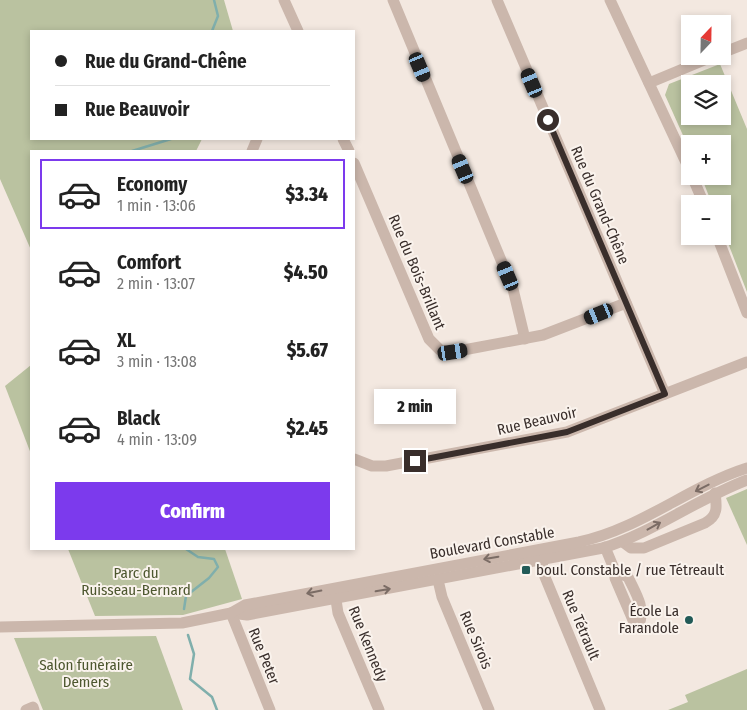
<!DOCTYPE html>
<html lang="en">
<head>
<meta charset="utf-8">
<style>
	:root { --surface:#fff; --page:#f6f6f6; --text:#222; --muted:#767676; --line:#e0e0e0; --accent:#7c3aed }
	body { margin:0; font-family:"Fira Sans Condensed",sans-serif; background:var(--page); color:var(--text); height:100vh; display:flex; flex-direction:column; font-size:19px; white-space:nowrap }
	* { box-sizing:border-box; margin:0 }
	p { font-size:16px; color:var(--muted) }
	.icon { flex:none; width:28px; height:28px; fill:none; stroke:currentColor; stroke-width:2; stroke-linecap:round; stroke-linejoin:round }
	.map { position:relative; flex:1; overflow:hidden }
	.sheet { position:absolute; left:30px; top:150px; width:325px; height:400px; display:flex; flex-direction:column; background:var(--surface); border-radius:0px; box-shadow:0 2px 8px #0003 }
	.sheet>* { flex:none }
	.guide { position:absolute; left:30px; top:30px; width:325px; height:110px; border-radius:0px; box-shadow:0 2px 8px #0003; display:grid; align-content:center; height:110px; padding:0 25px; background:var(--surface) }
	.needle { width:32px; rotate:22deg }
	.buttons { position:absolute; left:681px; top:15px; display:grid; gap:10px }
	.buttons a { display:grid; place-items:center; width:50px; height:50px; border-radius:0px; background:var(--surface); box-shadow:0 2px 8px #0003; font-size:25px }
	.end { position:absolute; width:22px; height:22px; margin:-11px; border:6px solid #392e2b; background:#fff; box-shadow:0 0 0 2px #fff }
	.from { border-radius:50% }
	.bubble { position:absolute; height:35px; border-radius:0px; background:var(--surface); box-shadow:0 2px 8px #0003; font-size:16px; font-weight:800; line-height:35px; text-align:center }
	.car { position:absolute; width:15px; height:30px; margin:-15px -8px; border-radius:6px; box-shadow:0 0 4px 1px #0007; background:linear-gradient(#222 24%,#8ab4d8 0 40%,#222 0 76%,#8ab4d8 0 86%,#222 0) }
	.guide b { display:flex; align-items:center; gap:18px; height:48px; font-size:19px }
	.guide b+b { border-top:1px solid var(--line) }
	.guide i { width:12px; height:12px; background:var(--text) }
	ul { padding:9px 0 0; list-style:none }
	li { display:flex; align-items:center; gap:15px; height:70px; margin:0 10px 8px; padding:0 15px; border:2px solid transparent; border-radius:0px }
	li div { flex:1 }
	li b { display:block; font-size:19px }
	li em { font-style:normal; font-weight:800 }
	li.current { border-color:var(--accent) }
	li>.icon { width:45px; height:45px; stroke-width:1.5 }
	.primary-button { display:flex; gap:10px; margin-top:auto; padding:10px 25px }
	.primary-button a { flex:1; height:58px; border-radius:0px; background:var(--accent); color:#fff; font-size:20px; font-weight:800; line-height:58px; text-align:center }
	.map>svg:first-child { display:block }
</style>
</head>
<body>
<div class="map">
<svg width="747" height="710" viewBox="0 0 747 710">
	<rect width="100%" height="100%" fill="#f3e8e0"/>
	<g fill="#bac2a0" fill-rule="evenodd">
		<path d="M0,0H224L233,31H31V139H202L196,151H31V250L0,179Z"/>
		<path d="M720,64L747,129V292L723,230L722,204H712L701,176H722V144H690V151L665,95L669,84ZM690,84H722V116H690Z"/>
		<path d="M31,365V454L5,386Z"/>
		<path d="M747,489V545L726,498Z"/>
		<path d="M68,549H225L242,599L183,615L95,616Z"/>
		<path d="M156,636L183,710H43L14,638Z"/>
		<path d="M747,669V710H668L688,702L685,695Z"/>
	</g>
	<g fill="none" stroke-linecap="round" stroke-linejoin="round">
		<g stroke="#80afac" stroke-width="2.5">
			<path d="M212,31L218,16L214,0"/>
			<path d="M132,151L171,139"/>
			<path d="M184,609L186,596L209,578L218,567L214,559L198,557L186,549"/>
			<path d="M188,635L194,654L190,679L212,697L217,710"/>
		</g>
		<g stroke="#cbb7ac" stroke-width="11">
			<path d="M284,0L298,31"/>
			<path d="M393,0L513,289L525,339"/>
			<path d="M497,0L665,394"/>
			<path d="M610,0L690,171"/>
			<path d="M722,53L747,43"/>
			<path d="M649,83L714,56"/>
			<path d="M343,139L349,151"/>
			<path d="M252,151L257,139"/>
			<path d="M354,163L429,339L440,350L453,352L543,335L626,303"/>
			<path d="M692,176L704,204"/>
			<path d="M717,236L747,313"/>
			<path d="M354,459L372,466H386L567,432L747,362"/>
			<path d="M623,542L631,548H644L705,523C718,516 717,507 715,493"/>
			<path d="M605,547L615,571V578L633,620L639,624C646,608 635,592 628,577L615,571"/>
			<path d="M540,554L545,577L600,710"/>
			<path d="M438,580L442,597L489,710"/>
			<path d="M335,593L338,613L379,710"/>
			<path d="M231,613L247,615L603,548C654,532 697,499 747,480"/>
			<path d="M231,613L270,710"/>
			<path d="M0,627L182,623L231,613L245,605L579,542C640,529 688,487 747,468"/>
			<path d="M26,710L33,707L34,710"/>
		</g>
	</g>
	<defs><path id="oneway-shaft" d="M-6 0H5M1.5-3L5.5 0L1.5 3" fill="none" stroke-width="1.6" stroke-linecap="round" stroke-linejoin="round" transform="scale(1.25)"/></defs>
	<g stroke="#7b6c65">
		<use href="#oneway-shaft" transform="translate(702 488) rotate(153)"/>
		<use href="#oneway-shaft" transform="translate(654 526) rotate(-29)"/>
		<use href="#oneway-shaft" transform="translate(491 558) rotate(170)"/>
		<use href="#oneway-shaft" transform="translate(383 590) rotate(-10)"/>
		<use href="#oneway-shaft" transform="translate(314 592) rotate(169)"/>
	</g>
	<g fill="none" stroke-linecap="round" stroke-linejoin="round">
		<path stroke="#392e2b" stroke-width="6" d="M415,461L567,432L665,394L548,120"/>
	</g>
	<g fill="#215a57" stroke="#faf3ed" stroke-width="2">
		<rect x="521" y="565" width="10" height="10" rx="2.5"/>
		<circle cx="689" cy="620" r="5"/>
	</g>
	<g text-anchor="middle" stroke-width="4" stroke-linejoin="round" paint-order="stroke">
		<g font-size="15" fill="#392e2b" stroke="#faf3ed">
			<text transform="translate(600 205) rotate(67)" y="5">Rue du Grand-Chêne</text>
			<text transform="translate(417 272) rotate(67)" y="5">Rue du Bois-Brillant</text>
			<text transform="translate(537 421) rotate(-13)" y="5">Rue Beauvoir</text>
			<text transform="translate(492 543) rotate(-10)" y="5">Boulevard Constable</text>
			<text transform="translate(581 625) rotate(67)" y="5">Rue Tétrault</text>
			<text transform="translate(476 640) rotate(67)" y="5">Rue Sirois</text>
			<text transform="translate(368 644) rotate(68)" y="5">Rue Kennedy</text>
			<text transform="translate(264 656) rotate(68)" y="5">Rue Peter</text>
		</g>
		<g font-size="15" fill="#392e2b" stroke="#faf3ed" text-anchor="start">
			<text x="536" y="575">boul. Constable / rue Tétreault</text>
			<text x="679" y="616" text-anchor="end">École La<tspan x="679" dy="17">Farandole</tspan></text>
		</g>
		<g font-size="15" fill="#4d572f" stroke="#faf3ed">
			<text x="136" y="578">Parc du<tspan x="136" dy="17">Ruisseau-Bernard</tspan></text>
			<text x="86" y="670">Salon funéraire<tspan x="86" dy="17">Demers</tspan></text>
		</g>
	</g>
</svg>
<div class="buttons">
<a><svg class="needle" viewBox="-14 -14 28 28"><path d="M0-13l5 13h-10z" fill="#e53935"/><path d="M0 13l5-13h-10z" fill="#767676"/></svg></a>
<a><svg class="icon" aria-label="layers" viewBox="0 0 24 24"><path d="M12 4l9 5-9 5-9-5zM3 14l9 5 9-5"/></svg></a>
<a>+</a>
<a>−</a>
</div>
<i class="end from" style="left:548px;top:120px"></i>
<i class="end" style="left:415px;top:461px"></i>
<div class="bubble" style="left:374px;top:389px;width:82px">2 min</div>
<i class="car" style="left:420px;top:67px;rotate:157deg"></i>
<i class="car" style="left:532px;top:83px;rotate:337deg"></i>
<i class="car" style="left:463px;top:169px;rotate:337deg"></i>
<i class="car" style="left:508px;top:276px;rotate:337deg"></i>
<i class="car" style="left:599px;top:314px;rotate:248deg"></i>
<i class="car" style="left:453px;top:352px;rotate:81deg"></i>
<div class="guide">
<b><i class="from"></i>Rue du Grand-Chêne</b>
<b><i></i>Rue Beauvoir</b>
</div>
<section class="sheet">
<ul>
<li class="current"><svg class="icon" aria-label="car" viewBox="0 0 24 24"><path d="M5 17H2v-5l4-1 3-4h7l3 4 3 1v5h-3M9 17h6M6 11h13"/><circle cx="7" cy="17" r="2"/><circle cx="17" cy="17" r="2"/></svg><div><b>Economy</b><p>1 min · 13:06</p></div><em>$3.34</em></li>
<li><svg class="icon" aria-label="car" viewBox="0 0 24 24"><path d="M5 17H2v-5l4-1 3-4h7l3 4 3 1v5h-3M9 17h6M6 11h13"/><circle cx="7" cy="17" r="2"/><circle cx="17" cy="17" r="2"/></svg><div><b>Comfort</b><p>2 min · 13:07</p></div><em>$4.50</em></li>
<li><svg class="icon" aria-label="car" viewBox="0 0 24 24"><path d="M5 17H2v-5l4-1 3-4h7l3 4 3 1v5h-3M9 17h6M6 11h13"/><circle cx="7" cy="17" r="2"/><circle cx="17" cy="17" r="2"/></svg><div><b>XL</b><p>3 min · 13:08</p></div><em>$5.67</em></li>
<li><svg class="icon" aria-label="car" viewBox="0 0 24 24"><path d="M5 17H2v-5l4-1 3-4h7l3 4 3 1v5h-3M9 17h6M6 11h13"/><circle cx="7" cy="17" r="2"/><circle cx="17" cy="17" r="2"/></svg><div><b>Black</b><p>4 min · 13:09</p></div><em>$2.45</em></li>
</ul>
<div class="primary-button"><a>Confirm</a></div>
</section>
</div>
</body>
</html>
